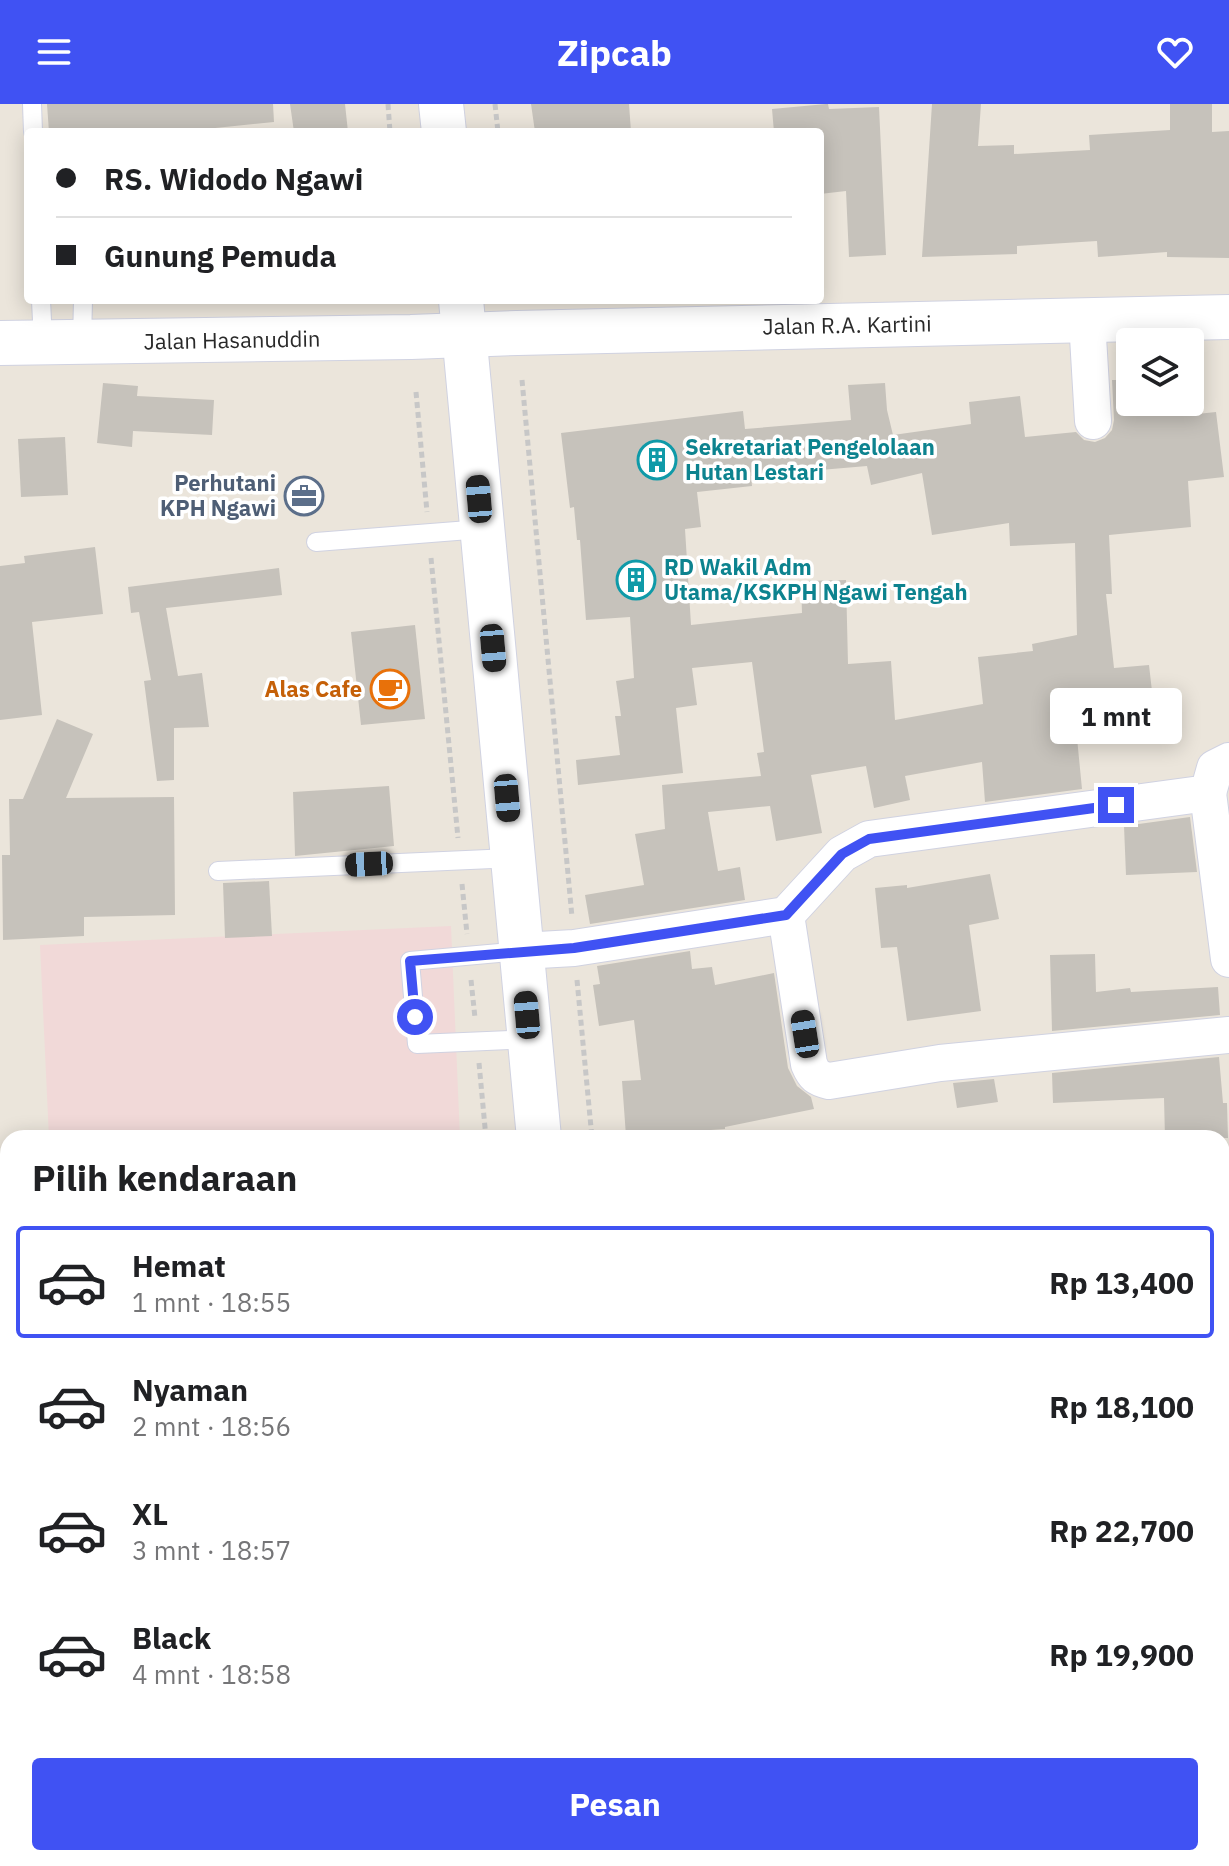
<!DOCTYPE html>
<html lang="id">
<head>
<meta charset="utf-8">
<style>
	:root { --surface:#fff; --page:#f6f6f6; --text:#202124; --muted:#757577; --line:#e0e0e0; --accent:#4052f3 }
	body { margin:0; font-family:"IBM Plex Sans",sans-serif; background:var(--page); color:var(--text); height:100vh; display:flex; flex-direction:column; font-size:30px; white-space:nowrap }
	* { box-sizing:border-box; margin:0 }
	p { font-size:26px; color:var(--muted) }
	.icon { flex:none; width:44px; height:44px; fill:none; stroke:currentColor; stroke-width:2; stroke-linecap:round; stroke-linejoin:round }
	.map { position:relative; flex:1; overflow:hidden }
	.sheet { position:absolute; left:0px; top:1026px; width:1230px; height:736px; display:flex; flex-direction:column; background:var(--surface); border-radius:24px 24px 0 0; box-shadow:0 4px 20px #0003 }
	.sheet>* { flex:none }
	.hud { position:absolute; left:24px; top:24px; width:800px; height:176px; border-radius:8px; box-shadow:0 4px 20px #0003; display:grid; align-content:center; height:176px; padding:0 32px; background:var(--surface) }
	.buttons { position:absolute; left:1116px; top:224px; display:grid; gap:16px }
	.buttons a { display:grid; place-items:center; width:88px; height:88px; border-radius:8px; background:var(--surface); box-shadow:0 4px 20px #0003; font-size:40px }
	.end { position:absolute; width:36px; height:36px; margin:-18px; border:10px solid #4052f3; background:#fff; box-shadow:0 0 0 4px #fff }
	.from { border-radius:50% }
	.bubble { position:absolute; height:56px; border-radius:8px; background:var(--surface); box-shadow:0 4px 20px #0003; font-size:26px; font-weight:800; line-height:56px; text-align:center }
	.car { position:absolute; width:24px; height:48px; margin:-24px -12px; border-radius:10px; box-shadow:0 0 6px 2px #0007; background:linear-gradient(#222 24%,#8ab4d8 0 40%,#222 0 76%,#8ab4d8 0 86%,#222 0) }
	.hud b { display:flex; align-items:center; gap:28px; height:76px; font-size:30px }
	.hud b+b { border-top:2px solid var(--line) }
	.hud i { width:20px; height:20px; background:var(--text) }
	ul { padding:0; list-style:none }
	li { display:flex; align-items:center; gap:24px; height:112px; margin:0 16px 12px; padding:0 16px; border:4px solid transparent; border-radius:8px }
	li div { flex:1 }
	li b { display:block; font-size:30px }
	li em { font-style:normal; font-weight:800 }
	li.active { border-color:var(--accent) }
	li>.icon { width:72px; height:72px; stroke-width:1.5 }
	h2 { padding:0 32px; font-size:36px; line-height:96px }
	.cta { display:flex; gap:16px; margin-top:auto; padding:16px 32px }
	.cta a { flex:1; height:92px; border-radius:8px; background:var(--accent); color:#fff; font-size:32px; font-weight:800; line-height:92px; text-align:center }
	header { display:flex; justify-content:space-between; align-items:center; height:104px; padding:0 32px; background:var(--accent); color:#fff; font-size:36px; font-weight:800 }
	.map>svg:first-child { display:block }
</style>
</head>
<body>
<header><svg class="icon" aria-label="menu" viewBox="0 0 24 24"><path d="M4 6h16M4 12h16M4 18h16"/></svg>Zipcab<svg class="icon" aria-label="heart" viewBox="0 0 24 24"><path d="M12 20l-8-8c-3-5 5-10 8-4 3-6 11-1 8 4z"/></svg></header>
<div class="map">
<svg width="1229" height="1762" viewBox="0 0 1229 1762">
	<rect width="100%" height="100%" fill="#ebe5db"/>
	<path fill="#f1d9d8" d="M451,822L460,1034H49L40,841Z"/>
	<g fill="#c6c2bb" fill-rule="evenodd">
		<path d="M47,0H273L274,18L177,28H49Z"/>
		<path d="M290,0H345L348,28H294Z"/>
		<path d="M531,0H629L631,28H535Z"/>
		<path d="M826,0H828L829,5L879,3L886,151L849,153L846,87L820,90V28H774L772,5Z"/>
		<path d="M932,0H981L978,42L1014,41V50L1090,46L1089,31L1170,26V0H1212V28L1229,27V154L1167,153V148L1098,153L1097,137L1017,142V150L922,153Z"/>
		<path d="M1112,276H1130V298H1197V310L1216,308L1224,373L1188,377L1191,423L1109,431L1112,490H1106L1114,564L1149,561L1153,596L1074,603L1082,685L985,698L982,658L905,672L910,696L874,704L866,662L811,671L822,729L776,737L770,702L708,708L718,767L740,763L745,796L590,820L585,791L644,781L635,730L665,725L662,681L761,672L757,649L764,648L752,558L692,564L697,601L676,604L683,669L578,681L576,656L620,651L615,612H621L616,577L634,574L630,513L586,516L580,436H577L574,403L570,404L561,329L743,307L745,325L851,316L848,281L885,279L887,306L893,331L971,320L969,298L1020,292L1025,333L1076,328L1084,336L1095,338L1105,334L1112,326L1114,316ZM867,362L871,381L922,369L932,431L1009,419L1010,442L1075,439L1077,531L1032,540L1033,547L978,553L983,600L895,616L891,557L848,560L846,476L801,477L802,509L691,521L685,425L701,423L697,388L752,382L751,372Z"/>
		<path d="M103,279L138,282L137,292L214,296L212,331L133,327L132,343L97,339Z"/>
		<path d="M65,333L68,391L21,393L18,335Z"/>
		<path d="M95,443L103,510L32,518L42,611L0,616V462L25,459L24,452Z"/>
		<path d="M279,464L282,491L166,504L178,572L202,569L209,623L174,624V676L157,677L144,577L151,576L139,508L131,509L128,483Z"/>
		<path d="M415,521L425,615L361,621L351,528Z"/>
		<path d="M57,615L93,630L66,694L174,693L175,811L84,813V832L3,836L2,751H10L9,695H23Z"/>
		<path d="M389,682L394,742L295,752L293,688Z"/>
		<path d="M1190,713L1197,768L1126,771L1124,722Z"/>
		<path d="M990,770L999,815L969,821L981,907L907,917L897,843L881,844L875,784L907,781V784Z"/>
		<path d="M269,777L272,832L225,834L223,779Z"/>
		<path d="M690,847L692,865L712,863L715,881L774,869L788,964L797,982L811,993L814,1005L725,1023V1025L626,1032L622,977L641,976L634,916L599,922L593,881L600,880L597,862Z"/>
		<path d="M1095,850L1096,888L1130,884L1131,888L1218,883L1220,911L1052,927L1050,851Z"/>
		<path d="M1219,953L1223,999H1227L1228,1034H1165L1164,994L1053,999L1052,969Z"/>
		<path d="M994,975L998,998L957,1004L953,979Z"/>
	</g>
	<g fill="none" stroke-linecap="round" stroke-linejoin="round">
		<defs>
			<g id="service">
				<path d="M32,0L33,28"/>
				<path d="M41,196L43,238"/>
				<path d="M82,237L83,196"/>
				<path d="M316,438L482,425"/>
				<path d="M218,767L513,754"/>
				<path d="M521,847L410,857L417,940L530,935"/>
			</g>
			<g id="minor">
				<path d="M1087,216L1093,317"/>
				<path d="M1208,689L1229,855"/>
				<path d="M786,811L809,960C814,972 817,974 829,977L940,959L1229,931"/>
				<path d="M521,847L574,844L786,811L842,750L869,735L1208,689L1215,664L1229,657"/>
				<path d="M1222,1664L1229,1663"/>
			</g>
			<g id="tertiary">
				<path d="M0,239L411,233L517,229L1229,213"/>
				<path d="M1222,1243H1229"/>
				<path d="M1189,1754L1190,1762"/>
			</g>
			<g id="secondary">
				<path d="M441,0L444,28"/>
				<path d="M461,196L539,1034"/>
				<path d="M603,1754L604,1762"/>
			</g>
		</defs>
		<use href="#service" stroke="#d0d2e1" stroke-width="20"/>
		<use href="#minor" stroke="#d0d2e1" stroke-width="38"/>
		<use href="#tertiary" stroke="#d0d2e1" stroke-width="46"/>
		<use href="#secondary" stroke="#d0d2e1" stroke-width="46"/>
		<g stroke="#c7c7c7" stroke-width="5" stroke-dasharray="6 4" stroke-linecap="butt">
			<path d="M388,0L390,28"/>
			<path d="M495,0L498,28"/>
			<path d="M522,276L572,813"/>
			<path d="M416,288L427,408"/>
			<path d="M431,454L458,734"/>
			<path d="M462,780L467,830"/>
			<path d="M471,876L475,914"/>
			<path d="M577,876L592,1034"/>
			<path d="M479,959L486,1034"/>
			<path d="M550,1754L551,1762"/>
			<path d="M656,1754L657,1762"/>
		</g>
		<use href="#service" stroke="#fff" stroke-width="18"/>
		<use href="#minor" stroke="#fff" stroke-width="36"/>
		<use href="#tertiary" stroke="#fff" stroke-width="44"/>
		<use href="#secondary" stroke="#fff" stroke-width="44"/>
	</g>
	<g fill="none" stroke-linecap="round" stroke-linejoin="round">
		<path stroke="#4052f3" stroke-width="10" d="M415,913L410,857L574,844L786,811L842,750L869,735L1116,701"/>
	</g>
	<defs>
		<symbol id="building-ring" viewBox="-11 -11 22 22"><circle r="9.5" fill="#fff" stroke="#0f9aa8" stroke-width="1.5"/><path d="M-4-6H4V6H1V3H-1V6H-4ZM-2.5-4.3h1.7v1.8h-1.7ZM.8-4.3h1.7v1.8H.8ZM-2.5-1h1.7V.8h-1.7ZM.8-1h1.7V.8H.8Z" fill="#0f9aa8"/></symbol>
		<symbol id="office-ring" viewBox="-11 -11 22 22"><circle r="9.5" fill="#fff" stroke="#5c6f8a" stroke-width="1.5"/><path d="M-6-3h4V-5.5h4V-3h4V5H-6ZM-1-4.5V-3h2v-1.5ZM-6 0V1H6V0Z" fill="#5c6f8a"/></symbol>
		<symbol id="cafe-ring" viewBox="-11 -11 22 22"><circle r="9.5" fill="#fff" stroke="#e8710a" stroke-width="1.5"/><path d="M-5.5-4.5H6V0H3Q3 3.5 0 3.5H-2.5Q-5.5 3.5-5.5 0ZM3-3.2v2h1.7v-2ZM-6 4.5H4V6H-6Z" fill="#e8710a"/></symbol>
	</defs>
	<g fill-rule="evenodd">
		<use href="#building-ring" x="635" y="334" width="44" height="44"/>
		<use href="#office-ring" x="282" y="370" width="44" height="44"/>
		<use href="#building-ring" x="614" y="454" width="44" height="44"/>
		<use href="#cafe-ring" x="368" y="563" width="44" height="44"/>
	</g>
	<g text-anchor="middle" stroke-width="7" stroke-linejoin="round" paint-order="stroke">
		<g font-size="22" fill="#292929" stroke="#fff">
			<text transform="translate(847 221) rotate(-1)" y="8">Jalan R.A. Kartini</text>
			<text transform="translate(232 236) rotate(-1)" y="8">Jalan Hasanuddin</text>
		</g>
		<g font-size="22" font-weight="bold" fill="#0d838f" stroke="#fff" text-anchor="start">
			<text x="685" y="351">Sekretariat Pengelolaan<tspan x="685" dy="25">Hutan Lestari</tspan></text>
			<text x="664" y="471">RD Wakil Adm<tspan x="664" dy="25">Utama/KSKPH Ngawi Tengah</tspan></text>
		</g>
		<g font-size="22" font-weight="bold" fill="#4e5e75" stroke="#fff" text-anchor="end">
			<text x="276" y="387">Perhutani<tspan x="276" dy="25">KPH Ngawi</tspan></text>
		</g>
		<g font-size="22" font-weight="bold" fill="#c56008" stroke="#fff" text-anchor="end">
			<text x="362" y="593">Alas Cafe</text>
		</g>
	</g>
</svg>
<div class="buttons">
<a><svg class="icon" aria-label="layers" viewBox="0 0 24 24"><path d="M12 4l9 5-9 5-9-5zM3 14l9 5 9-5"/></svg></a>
</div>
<i class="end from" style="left:415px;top:913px"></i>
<i class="end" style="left:1116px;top:701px"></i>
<div class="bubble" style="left:1050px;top:584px;width:132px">1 mnt</div>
<i class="car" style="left:479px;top:395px;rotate:355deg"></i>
<i class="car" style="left:493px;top:544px;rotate:175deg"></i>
<i class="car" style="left:507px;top:694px;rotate:175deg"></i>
<i class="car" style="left:369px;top:760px;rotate:267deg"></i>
<i class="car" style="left:527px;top:911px;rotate:355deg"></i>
<i class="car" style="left:805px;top:930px;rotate:351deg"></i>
<div class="hud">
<b><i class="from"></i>RS. Widodo Ngawi</b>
<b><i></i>Gunung Pemuda</b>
</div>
<section class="sheet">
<h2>Pilih kendaraan</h2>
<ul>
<li class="active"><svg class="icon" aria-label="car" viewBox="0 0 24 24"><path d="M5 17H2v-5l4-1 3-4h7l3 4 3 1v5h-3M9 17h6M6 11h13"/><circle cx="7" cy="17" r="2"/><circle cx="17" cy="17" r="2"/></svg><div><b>Hemat</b><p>1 mnt · 18:55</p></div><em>Rp 13,400</em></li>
<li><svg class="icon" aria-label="car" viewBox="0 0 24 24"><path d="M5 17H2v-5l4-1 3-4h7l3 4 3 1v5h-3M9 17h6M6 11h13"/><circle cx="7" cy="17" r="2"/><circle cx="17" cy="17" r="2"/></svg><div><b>Nyaman</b><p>2 mnt · 18:56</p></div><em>Rp 18,100</em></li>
<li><svg class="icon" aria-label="car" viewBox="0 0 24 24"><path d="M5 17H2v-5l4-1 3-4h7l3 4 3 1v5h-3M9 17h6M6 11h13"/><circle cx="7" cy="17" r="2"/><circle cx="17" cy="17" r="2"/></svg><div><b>XL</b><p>3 mnt · 18:57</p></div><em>Rp 22,700</em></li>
<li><svg class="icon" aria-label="car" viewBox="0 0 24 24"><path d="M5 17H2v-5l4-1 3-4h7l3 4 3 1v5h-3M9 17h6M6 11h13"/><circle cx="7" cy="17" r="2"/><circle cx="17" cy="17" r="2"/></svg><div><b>Black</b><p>4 mnt · 18:58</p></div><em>Rp 19,900</em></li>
</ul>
<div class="cta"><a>Pesan</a></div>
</section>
</div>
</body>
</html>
